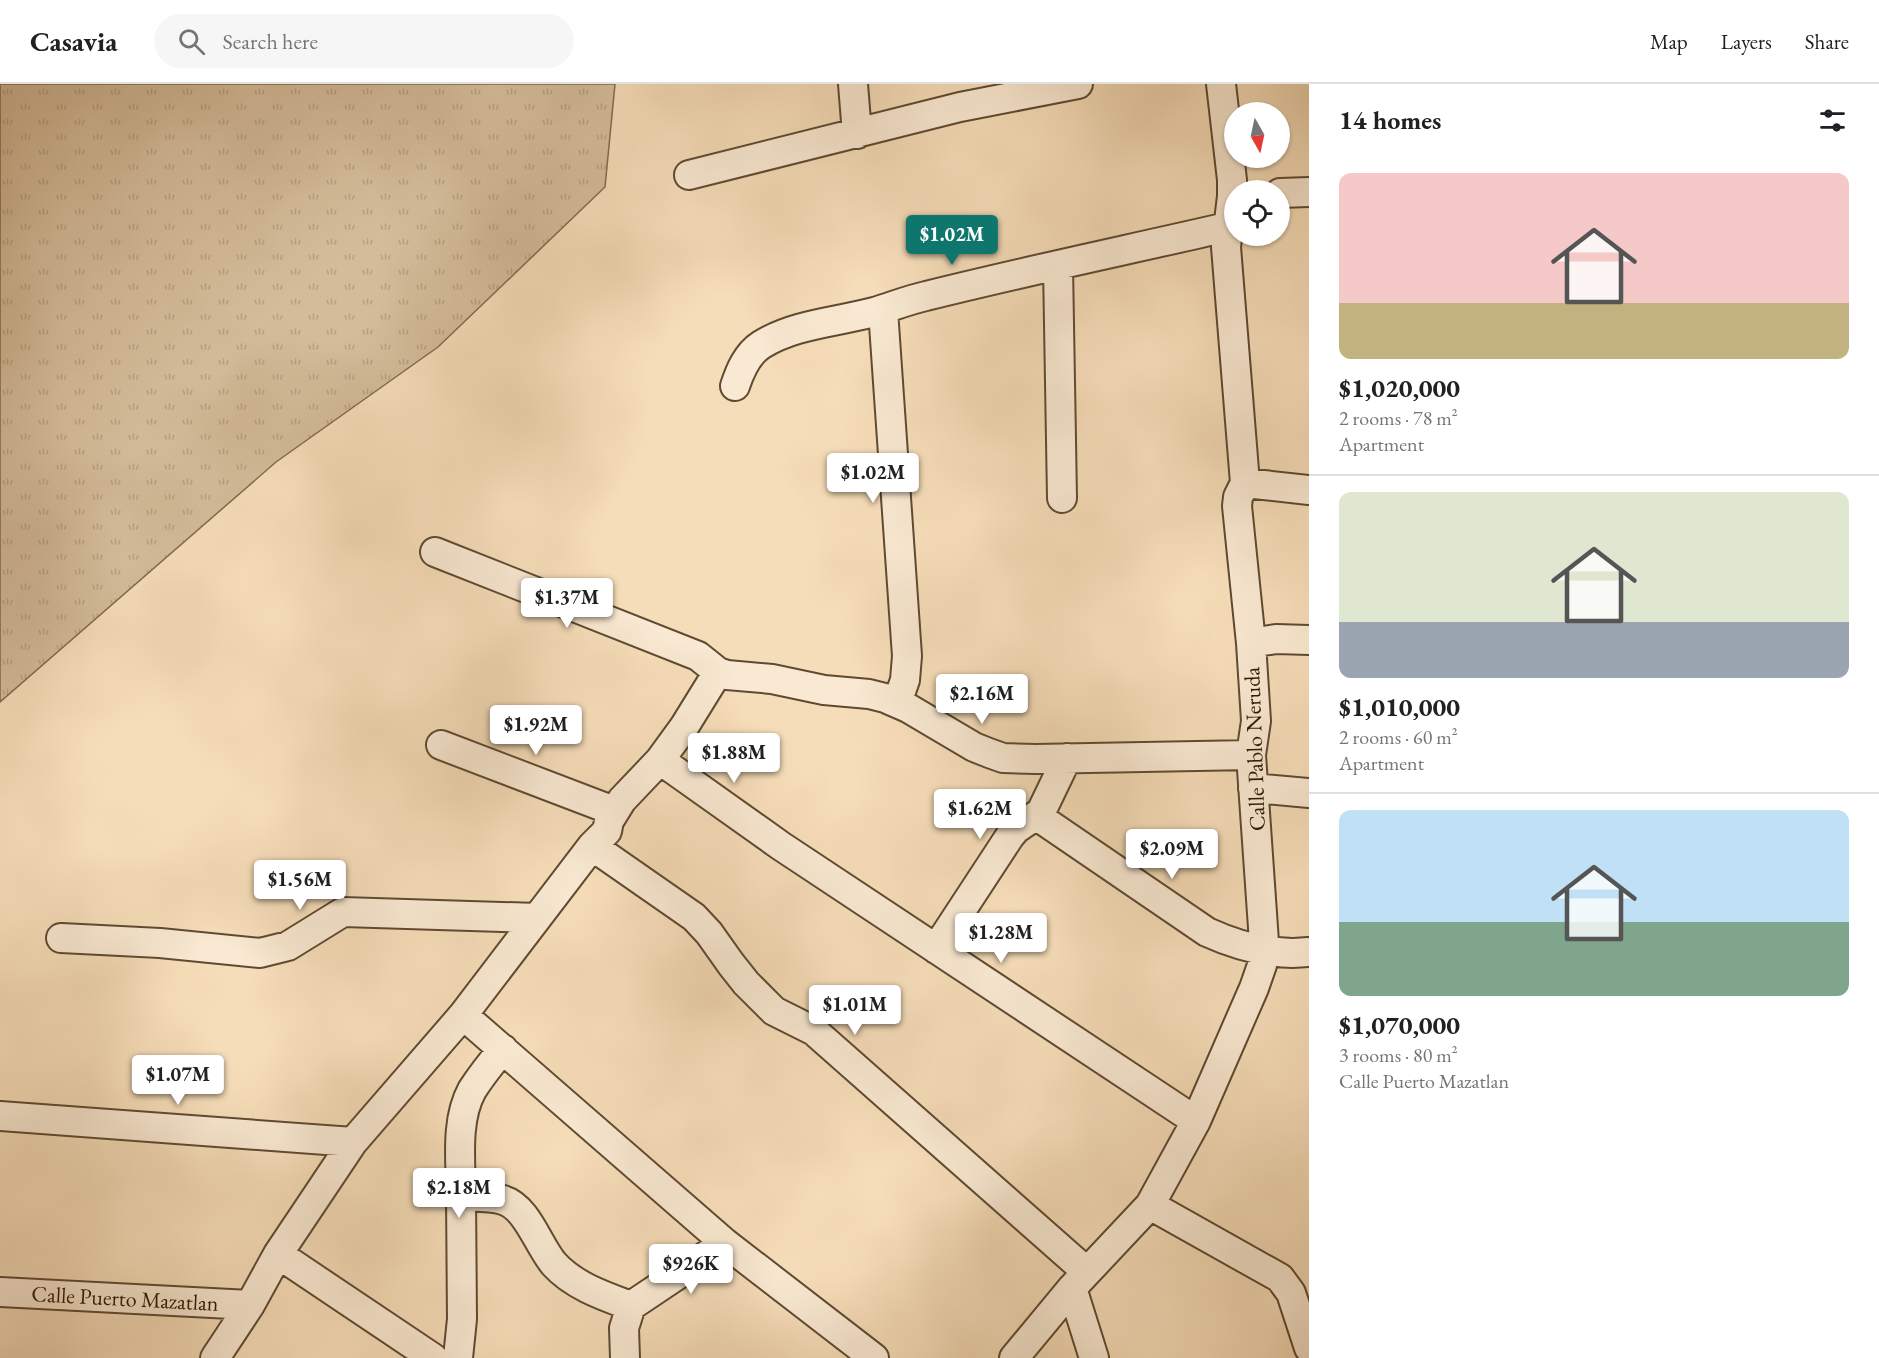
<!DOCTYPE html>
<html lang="en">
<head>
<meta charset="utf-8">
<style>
	:root { --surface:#fff; --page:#f6f6f6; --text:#202124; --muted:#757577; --line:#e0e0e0; --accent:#0f766e }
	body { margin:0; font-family:"EB Garamond",serif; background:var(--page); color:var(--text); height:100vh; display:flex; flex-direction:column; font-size:22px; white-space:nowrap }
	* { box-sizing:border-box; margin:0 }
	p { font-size:20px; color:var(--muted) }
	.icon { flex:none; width:33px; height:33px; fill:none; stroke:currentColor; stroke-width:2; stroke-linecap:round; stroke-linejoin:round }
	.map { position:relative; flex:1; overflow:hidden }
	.details { display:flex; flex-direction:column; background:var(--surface); width:570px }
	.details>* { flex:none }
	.needle { width:39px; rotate:171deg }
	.fabs { position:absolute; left:1224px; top:18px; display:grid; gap:12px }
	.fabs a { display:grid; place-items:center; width:66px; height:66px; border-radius:50%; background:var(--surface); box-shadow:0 2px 4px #0004; font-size:30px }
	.price { position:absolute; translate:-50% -51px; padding:0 14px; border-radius:6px; background:#fff; color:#222; font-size:20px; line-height:39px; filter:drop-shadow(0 2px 3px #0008) }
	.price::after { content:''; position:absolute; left:50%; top:36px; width:18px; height:14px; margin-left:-9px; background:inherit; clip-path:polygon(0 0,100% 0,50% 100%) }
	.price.selected { background:var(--accent); color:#fff }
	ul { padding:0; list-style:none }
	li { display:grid; align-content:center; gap:12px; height:318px; padding:0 30px }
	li+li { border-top:2px solid var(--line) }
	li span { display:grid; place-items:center; height:186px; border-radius:12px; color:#555 }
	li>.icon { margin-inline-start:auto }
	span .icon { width:108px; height:108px; fill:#fffc; stroke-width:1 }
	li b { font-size:26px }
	h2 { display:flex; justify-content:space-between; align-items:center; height:72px; padding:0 30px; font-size:26px }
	header { display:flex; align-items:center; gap:36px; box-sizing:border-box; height:84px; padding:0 30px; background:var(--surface); border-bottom:2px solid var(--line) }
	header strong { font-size:28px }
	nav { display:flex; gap:33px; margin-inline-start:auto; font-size:21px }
	.search { width:420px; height:54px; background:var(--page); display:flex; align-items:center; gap:15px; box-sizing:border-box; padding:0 21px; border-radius:33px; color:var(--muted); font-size:22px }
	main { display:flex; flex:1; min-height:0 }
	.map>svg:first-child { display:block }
	.park { fill:url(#park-tufts); stroke:#806a4f; stroke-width:1.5 }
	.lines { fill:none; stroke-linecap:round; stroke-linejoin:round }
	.street-casing { stroke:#5f4a31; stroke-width:32 }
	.street { stroke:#f9e9d2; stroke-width:28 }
	.labels { text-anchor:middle; stroke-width:5; stroke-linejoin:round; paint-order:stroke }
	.street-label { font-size:22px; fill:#2d1904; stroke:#f9e9d2 }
</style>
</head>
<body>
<header>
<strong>Casavia</strong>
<div class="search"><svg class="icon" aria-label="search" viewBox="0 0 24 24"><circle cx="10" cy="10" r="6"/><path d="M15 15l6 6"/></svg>Search here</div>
<nav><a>Map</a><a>Layers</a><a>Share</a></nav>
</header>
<main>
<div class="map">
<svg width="1309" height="1274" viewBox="0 0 1309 1274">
	<defs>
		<pattern id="park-tufts" width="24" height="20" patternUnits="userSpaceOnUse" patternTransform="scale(1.5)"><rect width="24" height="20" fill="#d4bc9a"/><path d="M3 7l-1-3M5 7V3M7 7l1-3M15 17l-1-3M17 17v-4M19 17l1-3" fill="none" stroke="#b6a183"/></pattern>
	</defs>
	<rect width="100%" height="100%" fill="#f6ddb9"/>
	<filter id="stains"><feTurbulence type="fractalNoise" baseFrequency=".00333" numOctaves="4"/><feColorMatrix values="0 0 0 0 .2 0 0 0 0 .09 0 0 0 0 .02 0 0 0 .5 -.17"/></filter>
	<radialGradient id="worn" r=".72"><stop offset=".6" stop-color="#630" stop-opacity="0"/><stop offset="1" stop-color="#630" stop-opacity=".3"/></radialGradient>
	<path class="park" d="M0 0H615L605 103 438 263 276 378 0 618Z"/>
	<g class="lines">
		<defs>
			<path id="street" d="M853 0 857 50
				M689 91 960 23 1078 0
				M1280 109 1309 108
				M1058 182 1062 414
				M883 226 907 572 905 596 897 619
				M735 302C740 287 747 270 761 261 794 240 837 238 874 228 891 223 908 216 926 212 1026 187 1127 166 1227 143
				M1245 399 1309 406
				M435 468 698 572 718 588 727 591 772 595 824 606 869 610 885 614 908 624 974 663 989 669 1003 674 1036 675 1251 671
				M1251 559 1276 555 1309 556
				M441 661 614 727
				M660 676 781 762 1196 1037
				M1253 704 1309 709
				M1037 732 1207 848C1240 863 1273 872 1309 868
				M592 762 694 833 709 849 731 880 746 899 774 927 814 947 1087 1188
				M61 854 160 859 260 869 288 862 343 828 537 834
				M936 865 1010 752 1016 745 1041 728 1067 674
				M463 931 725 1159 874 1274
				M503 965C492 978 481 992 472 1006 455 1037 461 1079 461 1112 474 1113 490 1112 503 1116 527 1123 538 1161 554 1180 574 1202 604 1212 631 1222
				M0 1032 353 1058
				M1150 1121 1280 1194 1291 1209 1309 1264
				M278 1170 433 1274
				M1072 1204 1094 1274
				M0 1208 250 1221
				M215 1274 250 1221 278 1170 353 1058 463 931 592 762 607 747 609 737 622 716 660 676 684 643 718 588
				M458 1274 462 1235 461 1112
				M625 1274 624 1244 631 1222 725 1159
				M1014 1274 1072 1204 1150 1121 1196 1037 1254 904 1262 881 1264 858 1251 671 1256 637 1251 559 1237 422 1238 413 1245 399 1226 163 1232 112V96L1221 0"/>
		</defs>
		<use href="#street" class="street-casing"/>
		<use href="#street" class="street"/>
	</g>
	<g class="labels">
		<g class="street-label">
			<text transform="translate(1254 665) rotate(-92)" y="8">Calle Pablo Neruda</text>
			<text transform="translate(125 1214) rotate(3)" y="8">Calle Puerto Mazatlan</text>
		</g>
	</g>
	<rect width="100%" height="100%" filter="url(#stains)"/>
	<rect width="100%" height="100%" fill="url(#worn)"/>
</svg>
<div class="fabs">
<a><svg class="needle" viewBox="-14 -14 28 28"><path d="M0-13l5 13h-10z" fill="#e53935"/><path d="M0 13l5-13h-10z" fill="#757577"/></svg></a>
<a><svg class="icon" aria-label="locate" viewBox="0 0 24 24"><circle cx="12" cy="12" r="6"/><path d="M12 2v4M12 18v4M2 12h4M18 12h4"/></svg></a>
</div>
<b class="price selected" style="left:952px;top:182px">$1.02M</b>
<b class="price" style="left:873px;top:420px">$1.02M</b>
<b class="price" style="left:567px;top:545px">$1.37M</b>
<b class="price" style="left:982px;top:641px">$2.16M</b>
<b class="price" style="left:536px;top:672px">$1.92M</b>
<b class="price" style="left:734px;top:700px">$1.88M</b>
<b class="price" style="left:980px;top:756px">$1.62M</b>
<b class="price" style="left:1172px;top:796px">$2.09M</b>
<b class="price" style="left:300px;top:827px">$1.56M</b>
<b class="price" style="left:1001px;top:880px">$1.28M</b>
<b class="price" style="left:855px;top:952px">$1.01M</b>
<b class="price" style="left:178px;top:1022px">$1.07M</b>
<b class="price" style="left:459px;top:1135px">$2.18M</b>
<b class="price" style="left:691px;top:1211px">$926K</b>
</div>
<section class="details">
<h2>14 homes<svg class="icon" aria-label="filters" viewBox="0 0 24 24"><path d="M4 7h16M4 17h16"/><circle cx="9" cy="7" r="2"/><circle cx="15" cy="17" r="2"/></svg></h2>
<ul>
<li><span style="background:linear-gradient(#f6c9c9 70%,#c2b280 0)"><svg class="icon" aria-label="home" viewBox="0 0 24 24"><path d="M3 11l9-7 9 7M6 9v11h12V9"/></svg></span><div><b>$1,020,000</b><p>2 rooms · 78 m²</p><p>Apartment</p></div></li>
<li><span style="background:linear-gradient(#dfe7d0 70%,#9aa5b1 0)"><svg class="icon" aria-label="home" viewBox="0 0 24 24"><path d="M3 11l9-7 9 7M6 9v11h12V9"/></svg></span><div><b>$1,010,000</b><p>2 rooms · 60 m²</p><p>Apartment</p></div></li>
<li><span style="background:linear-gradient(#bfe0f5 60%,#7fa58c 0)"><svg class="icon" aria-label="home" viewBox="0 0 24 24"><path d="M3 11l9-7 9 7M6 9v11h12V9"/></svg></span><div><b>$1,070,000</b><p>3 rooms · 80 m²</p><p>Calle Puerto Mazatlan</p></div></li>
</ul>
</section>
</main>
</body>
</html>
